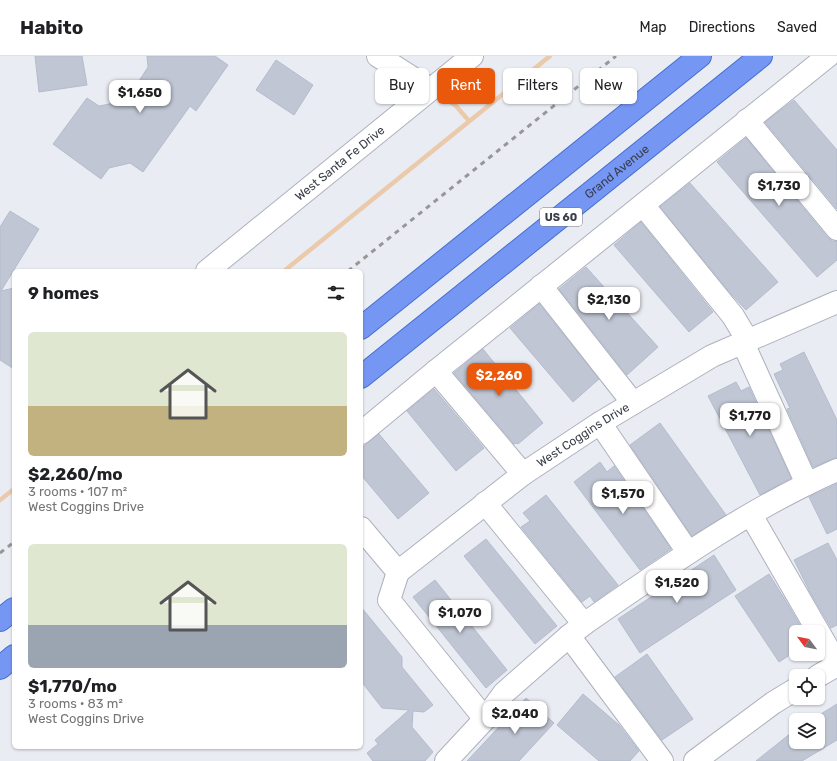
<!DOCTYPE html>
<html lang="en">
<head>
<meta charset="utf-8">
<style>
	:root { --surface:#fff; --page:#f2f2f2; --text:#202124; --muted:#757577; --line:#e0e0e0; --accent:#ea580c }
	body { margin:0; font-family:Rubik,sans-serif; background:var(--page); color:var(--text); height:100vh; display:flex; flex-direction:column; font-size:15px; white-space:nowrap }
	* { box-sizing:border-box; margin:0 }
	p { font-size:13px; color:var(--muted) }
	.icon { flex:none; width:22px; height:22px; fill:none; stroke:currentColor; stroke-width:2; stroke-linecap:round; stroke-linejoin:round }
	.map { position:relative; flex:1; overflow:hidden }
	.panel { position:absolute; left:12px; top:213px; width:351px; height:480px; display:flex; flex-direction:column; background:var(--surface); border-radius:6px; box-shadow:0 1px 3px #0004 }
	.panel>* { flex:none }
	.top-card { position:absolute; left:375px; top:12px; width:380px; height:36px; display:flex; gap:8px }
	.needle { width:26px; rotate:302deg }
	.tools { position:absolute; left:789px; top:569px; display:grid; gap:8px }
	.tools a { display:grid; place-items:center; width:36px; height:36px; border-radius:6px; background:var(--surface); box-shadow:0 1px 3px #0004; font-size:20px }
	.price { position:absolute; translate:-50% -34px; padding:0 9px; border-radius:8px; background:#fff; color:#222; font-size:13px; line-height:26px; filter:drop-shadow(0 1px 2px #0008) }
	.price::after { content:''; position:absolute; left:50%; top:24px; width:12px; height:9px; margin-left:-6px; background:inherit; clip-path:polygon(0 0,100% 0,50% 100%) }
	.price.active { background:var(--accent); color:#fff }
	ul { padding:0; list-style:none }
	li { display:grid; align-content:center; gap:8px; height:212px; padding:0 16px }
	li span { display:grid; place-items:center; height:124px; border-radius:6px; color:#555 }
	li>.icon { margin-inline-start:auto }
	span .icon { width:72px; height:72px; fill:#fffc; stroke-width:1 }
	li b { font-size:17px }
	h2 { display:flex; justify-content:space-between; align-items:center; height:48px; padding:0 16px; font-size:17px }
	.chip { padding:0 14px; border-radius:6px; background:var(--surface); box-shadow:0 1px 3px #0004; font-size:14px; line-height:36px }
	.chip.active { background:var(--accent); color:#fff }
	header { display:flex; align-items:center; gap:24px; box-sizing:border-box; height:56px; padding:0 20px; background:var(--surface); border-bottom:1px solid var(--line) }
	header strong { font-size:19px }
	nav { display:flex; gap:22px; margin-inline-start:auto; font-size:14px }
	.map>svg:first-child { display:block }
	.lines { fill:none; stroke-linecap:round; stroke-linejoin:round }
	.stream { stroke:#ebcaab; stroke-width:4.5 }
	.building { fill:#c0c6d4; stroke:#b3bcce }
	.minor-casing { stroke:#adb1be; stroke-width:24 }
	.highway-casing { stroke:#456ed2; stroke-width:24 }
	.minor { stroke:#fff; stroke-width:22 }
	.highway { stroke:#7596f3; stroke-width:22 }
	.rail { stroke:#979797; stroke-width:3; stroke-dasharray:5 5; stroke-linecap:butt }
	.labels { text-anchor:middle; stroke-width:3; stroke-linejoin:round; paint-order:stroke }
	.shield { fill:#fff; stroke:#74777e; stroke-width:1 }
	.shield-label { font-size:11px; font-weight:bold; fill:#383d47 }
	.street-label { font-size:12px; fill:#383d47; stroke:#fff }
</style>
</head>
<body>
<header>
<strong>Habito</strong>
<nav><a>Map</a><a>Directions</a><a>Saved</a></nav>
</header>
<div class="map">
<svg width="837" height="705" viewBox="0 0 837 705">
	<rect width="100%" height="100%" fill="#eaecf3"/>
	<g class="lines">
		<path class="stream" d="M446 43 456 50 469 65
			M284 215 550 0
			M0 444 14 433"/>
	</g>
	<path class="building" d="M35 0H82L87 29 39 36Z
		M147 0H215L228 9 196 55 190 50 143 116 130 107 109 112 101 123 53 88 87 42 99 50 120 46 130 34 132 36 148 11Z
		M276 4 313 29 294 59 256 34Z
		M794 44 837 94V153L765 66Z
		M746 82 827 181 832 185H837V204L817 221 717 106Z
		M690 127 778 226 746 254 732 239 660 151Z
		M10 155 39 173 1 235 14 232V313L0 304V171Z
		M641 166 713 256 689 276 614 189Z
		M586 211 658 291 627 319 559 233Z
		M539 248 599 323 573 346 510 272Z
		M483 293 543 367 518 388 517 387 514 388 454 317Z
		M804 296 837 364V402L832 403 813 411 787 353 790 352 774 318 783 314 780 308Z
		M736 326 741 335 749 331 791 422 760 439 708 340Z
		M434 333 484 392 456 415 407 355Z
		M660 367 726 459 692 480 630 389Z
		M379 378 429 437 398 463 361 419V392Z
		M600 406 607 416 614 410 671 493 640 514 574 426Z
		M837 428V473L827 478 809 441Z
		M546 439 618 529 594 546 590 540 582 546 521 471 530 465 523 457Z
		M486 483 557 570 535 588 464 500Z
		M828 487 837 504V569L831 572 810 536 794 504Z
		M714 499 736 534 640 597 618 563Z
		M769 518 784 542 804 576H796V595L779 606 735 540Z
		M435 524 507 614 486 632 413 541Z
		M361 551 402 601V611L433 649 424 656 413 655 412 671 433 696 425 705H373L367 697 378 688 375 684 409 654 382 652 361 625Z
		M647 598 693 663 662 684 615 621Z
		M583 638 619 669 639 695 630 705H599L557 669Z
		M526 642 554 667 519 705H467Z
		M837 648V684L802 705H756L796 673V686H818V664H811Z"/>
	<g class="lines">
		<defs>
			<g id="minor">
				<path d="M378 0 430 33"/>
				<path d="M747 64 837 173"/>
				<path d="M643 149 733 260 748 285"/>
				<path id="s1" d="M207 215 472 0"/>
				<path d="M541 230 633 347"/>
				<path d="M743 287 807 428"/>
				<path d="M436 315 523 418"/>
				<path d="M600 367 688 496"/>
				<path d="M361 377 436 315 828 0"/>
				<path d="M485 447 584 568"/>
				<path d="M751 459 837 608"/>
				<path id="s2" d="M361 472 398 516 523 418 600 367 712 300 837 246"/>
				<path d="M398 516 389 544 485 663"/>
				<path d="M569 580 662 705"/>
				<path d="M818 620 837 609"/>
				<path d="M446 705 485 663 504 637 569 580 584 568C665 512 746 454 837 414"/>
				<path d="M695 705 773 647 796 633"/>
			</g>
			<g id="highway">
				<path d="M361 272 700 0"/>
				<path id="s3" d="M361 321 761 0"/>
				<path d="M0 564 14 553"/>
				<path d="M0 612 14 600"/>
			</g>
		</defs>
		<use href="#minor" class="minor-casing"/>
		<use href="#highway" class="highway-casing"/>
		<use href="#minor" class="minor"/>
		<use href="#highway" class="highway"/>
		<path class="rail" d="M348 215 616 0
			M0 497 14 486"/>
	</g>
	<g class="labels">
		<rect class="shield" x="540" y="152" width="42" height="18" rx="3"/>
		<g class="shield-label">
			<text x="561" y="165">US 60</text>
		</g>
		<g class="street-label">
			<text dy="4" stroke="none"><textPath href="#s1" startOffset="171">West Santa Fe Drive</textPath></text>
			<text dy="4" stroke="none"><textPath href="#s3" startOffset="328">Grand Avenue</textPath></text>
			<text dy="4" stroke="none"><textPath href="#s2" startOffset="288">West Coggins Drive</textPath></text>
		</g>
	</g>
</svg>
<div class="tools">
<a><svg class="needle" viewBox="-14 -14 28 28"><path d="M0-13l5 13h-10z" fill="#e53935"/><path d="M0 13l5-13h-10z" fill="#757577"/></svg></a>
<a><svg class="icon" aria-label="locate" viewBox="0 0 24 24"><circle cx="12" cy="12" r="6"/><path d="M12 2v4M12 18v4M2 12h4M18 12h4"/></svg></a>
<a><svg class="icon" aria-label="layers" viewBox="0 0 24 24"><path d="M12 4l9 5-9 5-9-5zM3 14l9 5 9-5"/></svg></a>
</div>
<b class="price" style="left:140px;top:58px">$1,650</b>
<b class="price" style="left:779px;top:151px">$1,730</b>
<b class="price" style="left:609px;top:265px">$2,130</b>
<b class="price active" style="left:499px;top:341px">$2,260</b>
<b class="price" style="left:750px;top:381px">$1,770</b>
<b class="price" style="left:623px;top:459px">$1,570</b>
<b class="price" style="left:677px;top:548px">$1,520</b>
<b class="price" style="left:460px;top:578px">$1,070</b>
<b class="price" style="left:515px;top:679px">$2,040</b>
<div class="top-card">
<a class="chip">Buy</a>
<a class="chip active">Rent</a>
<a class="chip">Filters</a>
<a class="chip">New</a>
</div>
<section class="panel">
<h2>9 homes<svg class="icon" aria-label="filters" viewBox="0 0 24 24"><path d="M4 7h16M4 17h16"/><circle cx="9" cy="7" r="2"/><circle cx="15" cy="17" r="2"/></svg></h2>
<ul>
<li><span style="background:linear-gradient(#dfe7d0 60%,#c2b280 0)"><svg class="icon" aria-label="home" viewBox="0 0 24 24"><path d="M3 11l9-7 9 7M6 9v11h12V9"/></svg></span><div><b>$2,260/mo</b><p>3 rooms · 107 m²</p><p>West Coggins Drive</p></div></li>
<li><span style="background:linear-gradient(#dfe7d0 65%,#9aa5b1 0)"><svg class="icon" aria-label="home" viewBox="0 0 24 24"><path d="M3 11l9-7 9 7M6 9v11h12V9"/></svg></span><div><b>$1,770/mo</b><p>3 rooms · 83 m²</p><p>West Coggins Drive</p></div></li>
</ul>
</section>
</div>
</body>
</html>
